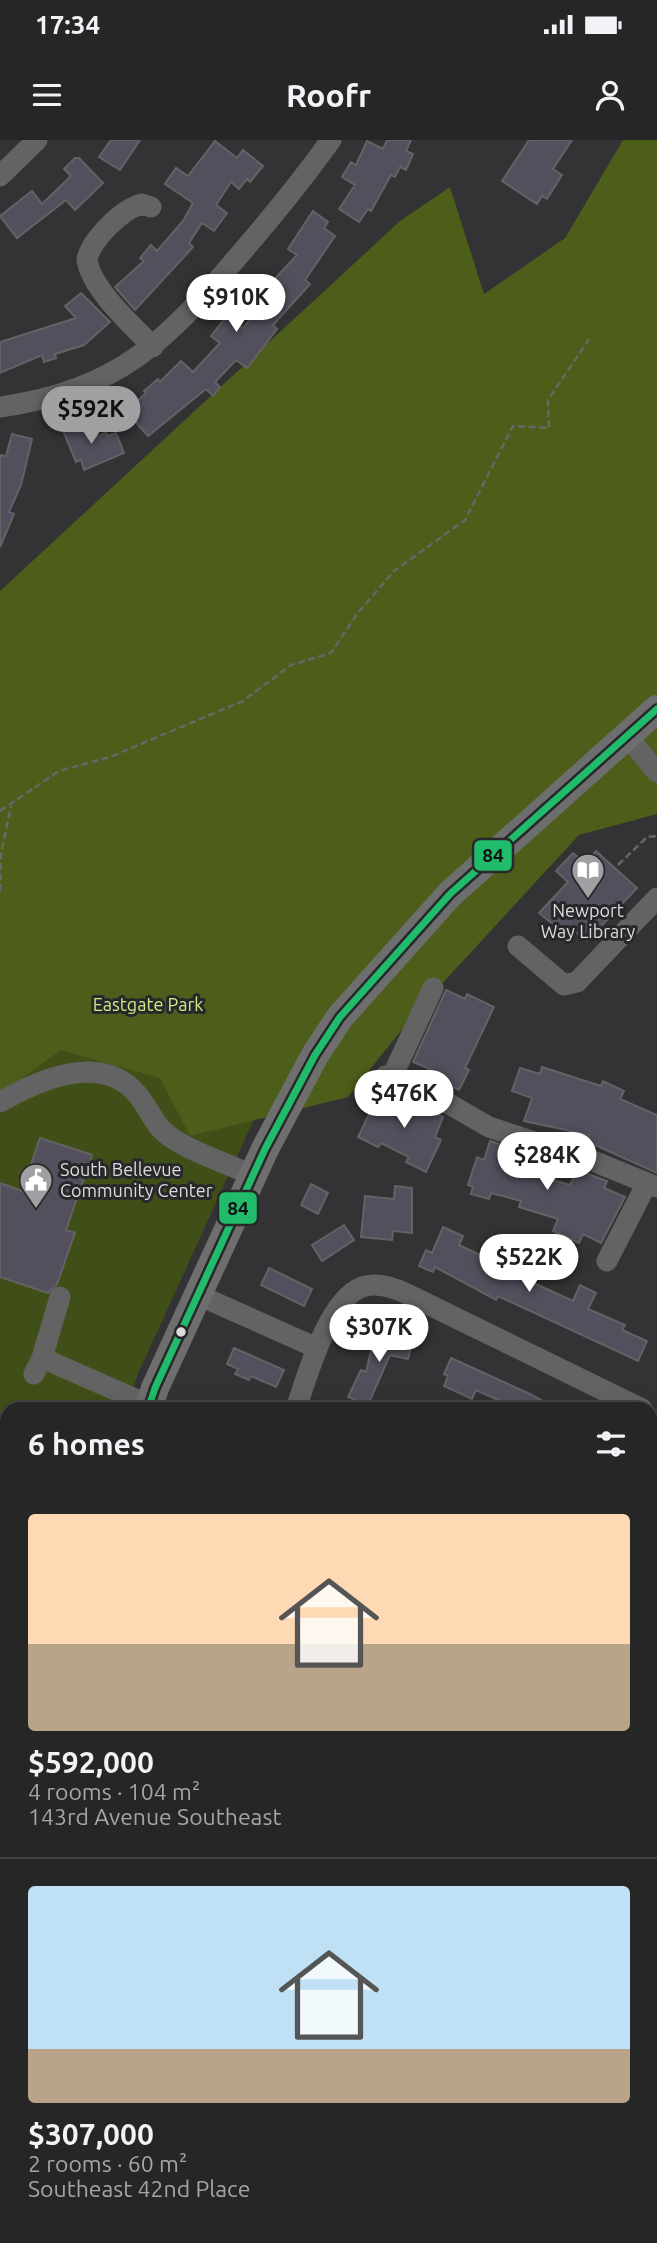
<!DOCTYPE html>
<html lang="en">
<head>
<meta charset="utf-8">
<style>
	:root { --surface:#262627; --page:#323233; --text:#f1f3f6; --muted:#a4a5a7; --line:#424344; --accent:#a0a0a2 }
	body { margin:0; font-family:Ubuntu,sans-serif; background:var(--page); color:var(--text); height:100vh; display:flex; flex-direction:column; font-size:26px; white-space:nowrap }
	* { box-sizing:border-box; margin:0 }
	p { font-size:23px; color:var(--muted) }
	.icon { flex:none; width:38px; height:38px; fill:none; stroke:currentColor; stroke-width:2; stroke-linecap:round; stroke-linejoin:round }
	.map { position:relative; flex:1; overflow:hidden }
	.drawer { position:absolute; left:0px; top:1262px; width:658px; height:842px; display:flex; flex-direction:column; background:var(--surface); border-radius:21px 21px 0 0; box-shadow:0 7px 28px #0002,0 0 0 2px var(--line) }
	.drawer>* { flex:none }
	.price { position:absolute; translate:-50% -60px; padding:0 16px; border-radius:24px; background:#fff; color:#222; font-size:23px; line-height:46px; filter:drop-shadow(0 2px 4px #0008) }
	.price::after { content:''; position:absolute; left:50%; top:42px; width:21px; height:16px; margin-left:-10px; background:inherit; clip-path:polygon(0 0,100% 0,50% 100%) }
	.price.selected { background:var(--accent); color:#111 }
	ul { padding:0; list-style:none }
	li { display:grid; align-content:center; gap:14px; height:371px; padding:0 28px }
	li+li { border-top:2px solid var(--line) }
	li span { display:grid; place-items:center; height:217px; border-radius:7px; color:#555 }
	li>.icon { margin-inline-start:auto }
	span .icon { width:126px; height:126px; fill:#fffc; stroke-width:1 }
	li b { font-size:30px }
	h2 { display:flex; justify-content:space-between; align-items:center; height:84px; padding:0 28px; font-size:30px }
	.status { display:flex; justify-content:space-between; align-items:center; height:49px; padding:0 35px; background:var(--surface); direction:ltr }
	.status svg { height:19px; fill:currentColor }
	header { display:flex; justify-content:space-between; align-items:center; height:91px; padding:0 28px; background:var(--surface); font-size:32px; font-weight:600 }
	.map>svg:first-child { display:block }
	.green { fill:#404f17 }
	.forest { fill:#4c5e19 }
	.building { fill:#534f5d; stroke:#636264; stroke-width:2 }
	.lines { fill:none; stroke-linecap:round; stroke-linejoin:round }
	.path { stroke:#676767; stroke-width:2.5; stroke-dasharray:7 3.5; stroke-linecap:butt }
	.minor { stroke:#646364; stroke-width:21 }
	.major { stroke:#6f6e6f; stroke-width:28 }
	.bus-1-casing { stroke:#28282b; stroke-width:12 }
	.bus-1 { stroke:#20bc6c; stroke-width:7 }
	.bus-dot { fill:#dbdbdd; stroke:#28282b; stroke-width:2.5 }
	.labels { text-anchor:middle; stroke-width:6; stroke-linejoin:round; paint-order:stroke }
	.poi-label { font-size:18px; fill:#dbdbdd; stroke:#28282b }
	.park-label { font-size:18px; fill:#caec83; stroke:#28282b }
	.line-badge { stroke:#28282b; stroke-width:2.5 }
	.pale-badge-label { font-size:19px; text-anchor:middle; font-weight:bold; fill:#111 }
</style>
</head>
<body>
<div class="status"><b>17:34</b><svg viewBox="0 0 49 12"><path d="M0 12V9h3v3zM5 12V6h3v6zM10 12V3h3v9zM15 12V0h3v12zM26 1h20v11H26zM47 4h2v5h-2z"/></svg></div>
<header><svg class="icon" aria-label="menu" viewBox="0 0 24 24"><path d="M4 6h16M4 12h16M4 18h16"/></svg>Roofr<svg class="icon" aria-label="person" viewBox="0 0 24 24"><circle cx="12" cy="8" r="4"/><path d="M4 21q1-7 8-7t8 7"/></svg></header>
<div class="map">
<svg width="657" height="2103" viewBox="0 0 657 2103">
	<rect width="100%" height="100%" fill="#333234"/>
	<path class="green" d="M0 633 255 977 138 1234 126 1269H7V1403L0 1405Z"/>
	<path class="forest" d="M623 0H657V674L579 695 415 873 348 957 190 996 160 938 61 910 0 954V451L400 81 450 47 484 154 565 98Z
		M7 1403V1471L0 1470V1405Z
		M533 2097H591L595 2103H536Z"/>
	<path class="building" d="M111 0H140L120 30 99 17Z
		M387 0H411L406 11 413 14 406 30 400 27 395 37 391 35 371 71 368 69 359 82 339 69 355 45 342 37 351 22 356 25 367 1 383 9Z
		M529 0H572L553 29 562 35 547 59 542 56 537 64 502 41Z
		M215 1 237 18 243 10 263 26 250 42 247 39 239 49 231 42 216 65 227 73 214 91 202 83 189 103 193 107 135 170 115 147 144 121 140 118 151 105 157 111 183 81 193 63 165 44 176 28 188 36Z
		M75 18H79L103 43 75 70 66 60 17 98 0 76 32 51 42 64 71 36 64 29Z
		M313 71 328 82 324 88 335 96 305 140 310 144 273 185 277 189 247 228 236 220 215 242 220 247 213 256 206 249 148 296 126 271 146 253 144 251 158 239 160 242 181 221 193 232 220 203 211 196 227 176 243 188 263 163 250 151 263 136 271 143 297 115 288 109Z
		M81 153 110 182 84 205 55 214 56 218 44 222 42 215 0 233V202L76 178 65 166Z
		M82 280 90 299 106 293 108 296 116 293 124 313 84 330 81 320 76 322 62 288Z
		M12 294 32 299 21 345 9 372 14 374 0 407V315L6 316Z
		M596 711 637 748 587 801 574 791 569 797 539 773 568 742 556 731 573 713 585 723Z
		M446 850 465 859 467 854 494 867 465 928 469 930 459 950 427 935 430 929 413 922Z
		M542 927 601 946 603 941 624 951 620 959 657 975V1033L586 1001 589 995 524 981 532 958 512 951 520 928 540 934Z
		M388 952 443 977 435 997 441 1000 426 1032 406 1022 409 1017 381 1003 378 1007 358 997 373 966 380 970Z
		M40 998 92 1015 66 1090 75 1093 57 1144 48 1153 0 1137V1043L22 1051Z
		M490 1001 547 1020 541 1036 570 1045 577 1030 607 1041 604 1048 625 1057 601 1103 583 1094 579 1103 553 1091 558 1079 519 1067 521 1061 491 1053 489 1059 471 1054 473 1047 468 1045 477 1017 484 1020Z
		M311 1044 328 1053 318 1074 301 1065Z
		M395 1046 412 1048V1093L393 1091 392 1100 361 1097 365 1056 394 1059Z
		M344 1085 354 1100 322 1121 312 1105Z
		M443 1087 463 1096 459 1105 482 1116 485 1111 504 1120 502 1123 511 1127 509 1132 573 1161 580 1145 596 1153 588 1169 625 1185 622 1190 647 1201 638 1221 498 1156 496 1160 435 1127 433 1132 419 1126 426 1110 432 1113Z
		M269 1128 312 1149 304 1166 261 1145Z
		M376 1190 413 1199 408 1219 390 1215 368 1265 348 1257 361 1230 366 1232Z
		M234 1208 284 1230 276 1247 251 1236 249 1240 235 1234 238 1229 227 1224Z
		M451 1218 530 1254 557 1269H518L476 1250 472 1259 444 1246 448 1236 444 1234Z"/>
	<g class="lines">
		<path class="path" d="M0 671 59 631 110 617 243 561 291 525 331 513 357 474 394 431 465 380 513 286 549 288 548 260 589 199
			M618 725 647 697 657 696
			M0 751 1 714 11 666"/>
		<path class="minor" d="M0 36 37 0
			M151 67 142 64C122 69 92 99 87 119 90 148 133 186 153 207
			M0 267C119 250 167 201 241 113 273 76 303 39 331 0
			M625 594 657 632
			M518 806 564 845 577 842 657 758
			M385 936 451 965 489 987 593 1021 657 1047
			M391 939 433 848
			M0 962C40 939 101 912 137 954 146 964 152 979 161 989 180 1009 227 1023 252 1035
			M607 1121 647 1043
			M198 1155 317 1208
			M42 1218 149 1265
			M34 1234 42 1218 60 1157
			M296 1269C307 1236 328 1160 362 1147 376 1142 392 1147 405 1153L642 1269
			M651 1387 657 1373
			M651 1481 657 1482
			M0 1570 3 1556
			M0 1913 7 1917
			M651 2043 657 2052"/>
		<path class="major" d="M148 1269 155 1248 265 1009 315 915 340 877 450 754 657 569
			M150 2096 152 2103
			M321 2096 332 2103"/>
		<defs>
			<path id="bus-1" d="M148 1269 155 1248 265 1009 315 915 340 877 450 754 657 569"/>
		</defs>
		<use href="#bus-1" class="bus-1-casing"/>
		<use href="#bus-1" class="bus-1"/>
	</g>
	<defs>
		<symbol id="library-pin" viewBox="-11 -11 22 30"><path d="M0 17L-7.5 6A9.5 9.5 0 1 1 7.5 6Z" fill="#a0a0a2" stroke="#28282b"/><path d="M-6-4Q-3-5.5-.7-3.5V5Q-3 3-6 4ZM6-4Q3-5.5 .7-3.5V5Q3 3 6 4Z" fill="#fff"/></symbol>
		<symbol id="civic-pin" viewBox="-11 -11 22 30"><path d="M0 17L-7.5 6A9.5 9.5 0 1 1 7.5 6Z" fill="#a0a0a2" stroke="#28282b"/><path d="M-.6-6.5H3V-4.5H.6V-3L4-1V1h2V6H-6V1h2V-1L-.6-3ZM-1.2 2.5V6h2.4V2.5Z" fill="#fff"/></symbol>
	</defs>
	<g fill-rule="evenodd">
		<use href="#library-pin" x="569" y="711" width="38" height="52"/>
		<use href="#civic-pin" x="17" y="1021" width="38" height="52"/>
	</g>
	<circle class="bus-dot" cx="181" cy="1192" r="6"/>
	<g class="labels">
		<g class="poi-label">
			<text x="588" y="777">Newport<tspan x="588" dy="21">Way Library</tspan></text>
			<text x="60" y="1036" text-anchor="start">South Bellevue<tspan x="60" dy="21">Community Center</tspan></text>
		</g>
		<g class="park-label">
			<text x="148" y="871">Eastgate Park</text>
		</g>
	</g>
	<g class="line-badge">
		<rect x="473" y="699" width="40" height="33" rx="7" fill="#20bc6c"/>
		<rect x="218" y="1051" width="40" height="34" rx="7" fill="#20bc6c"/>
	</g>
	<g class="pale-badge-label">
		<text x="493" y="722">84</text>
		<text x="238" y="1075">84</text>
	</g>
</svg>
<b class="price" style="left:236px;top:194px">$910K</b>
<b class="price selected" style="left:91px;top:306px">$592K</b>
<b class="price" style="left:404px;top:990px">$476K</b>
<b class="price" style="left:547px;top:1052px">$284K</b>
<b class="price" style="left:529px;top:1154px">$522K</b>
<b class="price" style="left:379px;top:1224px">$307K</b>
<section class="drawer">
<h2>6 homes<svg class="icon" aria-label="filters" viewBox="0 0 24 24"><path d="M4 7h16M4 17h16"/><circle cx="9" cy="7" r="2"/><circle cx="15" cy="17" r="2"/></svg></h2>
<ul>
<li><span style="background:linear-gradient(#ffd9b3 60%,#b9a48a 0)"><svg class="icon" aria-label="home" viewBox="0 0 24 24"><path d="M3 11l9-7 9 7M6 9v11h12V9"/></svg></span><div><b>$592,000</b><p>4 rooms · 104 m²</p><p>143rd Avenue Southeast</p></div></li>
<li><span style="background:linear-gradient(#bfe0f5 75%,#b9a48a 0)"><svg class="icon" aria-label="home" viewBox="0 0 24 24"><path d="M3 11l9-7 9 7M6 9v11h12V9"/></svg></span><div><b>$307,000</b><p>2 rooms · 60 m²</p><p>Southeast 42nd Place</p></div></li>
</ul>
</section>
</div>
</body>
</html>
